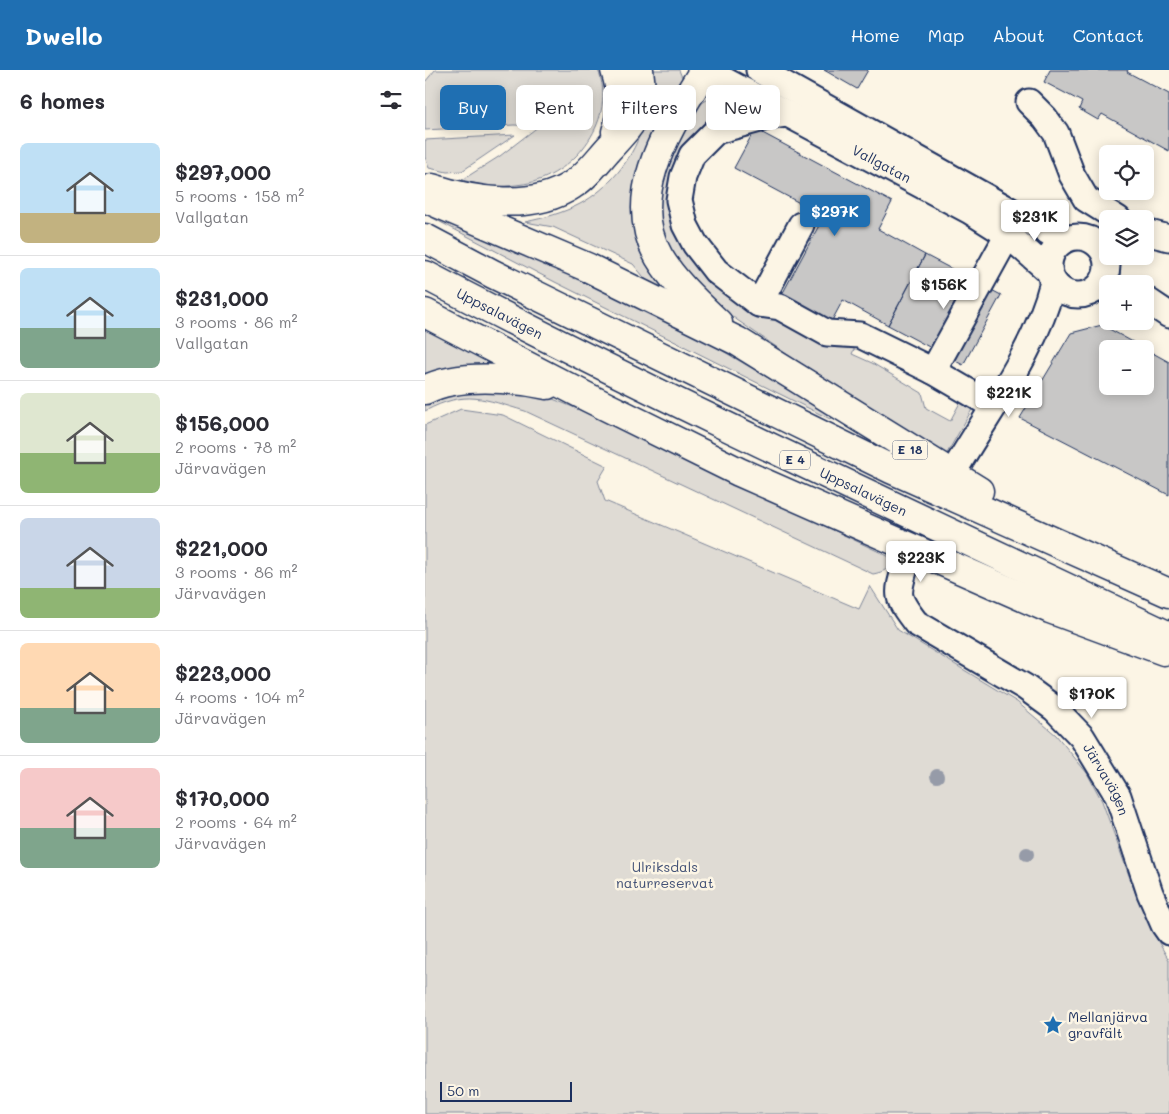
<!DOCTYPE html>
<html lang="en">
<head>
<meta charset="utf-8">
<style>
	:root { --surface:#fff; --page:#f2f2f3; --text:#2b2b33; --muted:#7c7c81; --line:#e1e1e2; --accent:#1f6fb2 }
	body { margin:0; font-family:Mali,sans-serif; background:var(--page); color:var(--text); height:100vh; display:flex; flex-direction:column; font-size:19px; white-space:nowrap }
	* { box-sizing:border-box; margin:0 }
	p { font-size:16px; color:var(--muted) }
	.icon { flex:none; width:28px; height:28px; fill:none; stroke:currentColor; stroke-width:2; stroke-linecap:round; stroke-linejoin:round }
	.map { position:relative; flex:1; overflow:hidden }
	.details { display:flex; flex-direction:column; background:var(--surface); width:425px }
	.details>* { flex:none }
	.banner { position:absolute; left:15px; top:15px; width:475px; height:45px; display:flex; gap:10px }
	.fabs { position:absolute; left:674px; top:75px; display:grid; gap:10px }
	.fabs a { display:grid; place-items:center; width:55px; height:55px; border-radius:8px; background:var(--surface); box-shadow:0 2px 12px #0003; font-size:25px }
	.scale { position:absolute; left:15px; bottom:12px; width:132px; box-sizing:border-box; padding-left:5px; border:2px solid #1b2f5e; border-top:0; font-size:14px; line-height:18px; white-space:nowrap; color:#1b2f5e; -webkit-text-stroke:4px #fcf5e5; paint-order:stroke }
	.price { position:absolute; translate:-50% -42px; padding:0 11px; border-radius:5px; background:#fff; color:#222; font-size:16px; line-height:32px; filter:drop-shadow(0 1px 2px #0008) }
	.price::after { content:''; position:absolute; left:50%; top:30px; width:15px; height:11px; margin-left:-8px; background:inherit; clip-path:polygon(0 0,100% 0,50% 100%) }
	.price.active { background:var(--accent); color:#fff }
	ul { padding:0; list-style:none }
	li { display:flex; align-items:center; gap:15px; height:125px; padding:0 20px }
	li+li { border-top:1px solid var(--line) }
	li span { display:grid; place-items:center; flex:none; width:140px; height:100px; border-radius:8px; color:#555 }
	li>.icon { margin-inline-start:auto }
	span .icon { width:60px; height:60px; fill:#fffc; stroke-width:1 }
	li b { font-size:21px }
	h2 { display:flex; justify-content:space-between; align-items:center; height:60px; padding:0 20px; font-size:21px }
	.pill { padding:0 18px; border-radius:8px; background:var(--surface); box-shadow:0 2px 12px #0003; font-size:18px; line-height:45px }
	.pill.active { background:var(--accent); color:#fff }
	header { display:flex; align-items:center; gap:30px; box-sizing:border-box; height:70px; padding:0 25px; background:var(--accent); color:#fff }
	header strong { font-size:24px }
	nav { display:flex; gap:28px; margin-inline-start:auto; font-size:18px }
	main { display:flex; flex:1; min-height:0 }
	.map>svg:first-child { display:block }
	.green { fill:#dfdbd4; stroke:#7d8599 }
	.building { fill:#c8c7c6; stroke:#1b2f5e; fill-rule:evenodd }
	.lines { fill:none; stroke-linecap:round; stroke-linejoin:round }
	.minor-tunnel { stroke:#cfcdca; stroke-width:25; stroke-dasharray:25 12; stroke-linecap:butt }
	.minor-casing { stroke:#1b2f5e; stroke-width:29 }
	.highway-casing { stroke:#1b2f5e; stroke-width:31 }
	.minor { stroke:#fcf5e5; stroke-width:25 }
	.highway { stroke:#fcf5e5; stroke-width:28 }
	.tree { fill:#969ba8 }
	.labels { text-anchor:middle; stroke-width:5; stroke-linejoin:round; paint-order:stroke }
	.shield { fill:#fcf5e5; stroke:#5e6a86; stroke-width:1 }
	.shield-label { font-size:12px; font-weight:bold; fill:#1b2f5e }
	.street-label { font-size:14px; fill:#1b2f5e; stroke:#fcf5e5 }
	.park-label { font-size:14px; fill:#425176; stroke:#fcf5e5 }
	.poi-label { font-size:14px; fill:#1b2f5e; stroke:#fcf5e5; text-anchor:start }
</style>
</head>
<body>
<header>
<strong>Dwello</strong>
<nav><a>Home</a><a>Map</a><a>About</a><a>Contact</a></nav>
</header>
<main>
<section class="details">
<h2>6 homes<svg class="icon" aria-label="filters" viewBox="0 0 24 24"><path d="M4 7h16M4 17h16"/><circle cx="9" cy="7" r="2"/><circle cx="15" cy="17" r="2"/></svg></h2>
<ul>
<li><span style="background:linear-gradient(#bfe0f5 70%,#c2b280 0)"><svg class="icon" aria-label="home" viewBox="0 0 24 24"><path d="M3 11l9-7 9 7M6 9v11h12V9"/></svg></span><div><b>$297,000</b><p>5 rooms · 158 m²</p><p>Vallgatan</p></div></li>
<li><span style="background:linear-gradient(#bfe0f5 60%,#7fa58c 0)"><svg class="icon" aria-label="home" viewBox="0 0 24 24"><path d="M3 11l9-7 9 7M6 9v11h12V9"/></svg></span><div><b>$231,000</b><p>3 rooms · 86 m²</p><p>Vallgatan</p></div></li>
<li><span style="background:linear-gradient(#dfe7d0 60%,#8fb573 0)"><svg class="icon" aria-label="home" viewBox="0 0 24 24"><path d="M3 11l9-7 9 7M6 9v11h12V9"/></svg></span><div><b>$156,000</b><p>2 rooms · 78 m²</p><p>Järvavägen</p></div></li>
<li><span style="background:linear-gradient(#c9d6e8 70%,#8fb573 0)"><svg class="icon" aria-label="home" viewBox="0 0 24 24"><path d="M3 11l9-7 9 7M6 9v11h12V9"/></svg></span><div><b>$221,000</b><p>3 rooms · 86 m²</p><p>Järvavägen</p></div></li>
<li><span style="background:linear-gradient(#ffd9b3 65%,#7fa58c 0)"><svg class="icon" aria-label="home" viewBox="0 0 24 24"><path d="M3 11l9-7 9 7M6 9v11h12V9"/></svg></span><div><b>$223,000</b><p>4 rooms · 104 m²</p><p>Järvavägen</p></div></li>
<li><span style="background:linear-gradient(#f6c9c9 60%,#7fa58c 0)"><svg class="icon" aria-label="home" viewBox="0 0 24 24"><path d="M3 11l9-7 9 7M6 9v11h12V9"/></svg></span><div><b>$170,000</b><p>2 rooms · 64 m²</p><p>Järvavägen</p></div></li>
</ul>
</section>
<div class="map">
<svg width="744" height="1044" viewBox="0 0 744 1044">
	<rect width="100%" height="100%" fill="#fcf5e5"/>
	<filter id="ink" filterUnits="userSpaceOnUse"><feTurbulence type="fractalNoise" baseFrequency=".02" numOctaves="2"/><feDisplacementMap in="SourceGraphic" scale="10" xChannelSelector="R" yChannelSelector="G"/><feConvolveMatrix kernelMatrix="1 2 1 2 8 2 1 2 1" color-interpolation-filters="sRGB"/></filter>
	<g filter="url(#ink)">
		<path class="green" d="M10 0H173C192 48 152 102 104 113 93 115 78 117 66 116 57 116 46 112 37 110L75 86 114 56 89 55 0 60V12Z
			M219 0H254L258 10 220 88 209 118 210 153 247 224 228 218 208 194 128 157 100 152C119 148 138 143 155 134 183 119 207 90 216 61 218 54 222 46 223 39 224 27 220 12 219 0Z
			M285 28 302 29 325 43 281 57 252 159 353 244 394 271 395 275 401 269 431 275 427 284 447 293 497 323 501 338 525 351 537 329 549 336 521 385 363 285 312 250 283 227 257 201 236 166 231 131 235 108 260 52 277 33Z
			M90 65 37 101 22 102 4 98 0 87V70Z
			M0 138 156 207 293 278 407 346 405 349 130 212 0 144Z
			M0 248 86 292 0 307Z
			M37 319 123 327 170 346 469 489C464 499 459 502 448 504L100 341C58 329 42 319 0 341V335Z
			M36 339 78 345 182 396 173 411 180 431 434 539 445 516 473 560 592 632 631 665 662 703 677 731 710 822 727 861 744 890V1044H0V355Z"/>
		<path class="building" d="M399 0H443L432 19Z
			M625 0H703L702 2 744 24V81L677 44 673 50 654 39 657 32 619 12Z
			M330 59 467 132 453 159 500 185 463 255 418 230 403 258 353 232 399 146 309 98Z
			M500 185 576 225 538 295 463 255Z
			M677 255 744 292V425L595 348 646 263ZM682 279H720V316H682Z"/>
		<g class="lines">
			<path class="minor-tunnel" d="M481 494 527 406"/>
			<defs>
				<g id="minor">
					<path id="s1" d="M280 0 545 141 583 165 624 201"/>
					<path d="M334 0 629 165 642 169"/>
					<path d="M604 32 620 48 631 63 647 105 661 129 693 149"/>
					<path d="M362 44 342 47 291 61 267 85 258 107 254 130 260 155 270 174 291 201 334 234 355 237 402 263 435 265 508 301 568 336"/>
					<path d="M720 162 744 168"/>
					<circle cx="653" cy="196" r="29"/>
					<path d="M720 229 744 245"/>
					<path d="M334 234 376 155"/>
					<path d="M508 301 590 152"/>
					<path d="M535 391C569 334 612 277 628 212"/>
					<path id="s2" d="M481 494C472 525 470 526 491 553L600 617 630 639 657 667 693 726 725 823 739 855 744 862"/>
				</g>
				<g id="highway">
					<path d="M190 0C197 21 198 41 191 62"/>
					<path d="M279 0C247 54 197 123 234 187 249 212 272 233 293 253"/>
					<path d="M7 118C50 132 108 141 147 115 162 106 173 90 185 77 210 50 220 40 214 0"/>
					<path d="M0 128 164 198 312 271 554 421"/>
					<path d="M0 168 68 204 466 399 744 523"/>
					<path id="s3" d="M0 205C244 333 495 448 744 566"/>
					<path d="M0 243 164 328 314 402 625 539 739 581"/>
					<path d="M0 320C32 303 88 308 122 315"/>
				</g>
			</defs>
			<use href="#minor" class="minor-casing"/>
			<use href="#highway" class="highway-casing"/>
			<use href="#minor" class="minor"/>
			<use href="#highway" class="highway"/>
		</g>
		<g class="tree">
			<circle cx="512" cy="706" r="7"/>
			<circle cx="602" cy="784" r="7"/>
		</g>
	</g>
	<defs>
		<symbol id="sight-bare" viewBox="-9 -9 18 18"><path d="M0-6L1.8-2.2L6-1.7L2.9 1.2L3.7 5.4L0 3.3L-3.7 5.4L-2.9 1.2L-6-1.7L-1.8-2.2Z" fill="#1f6fb2" stroke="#fcf5e5" stroke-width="2.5" paint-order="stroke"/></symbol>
	</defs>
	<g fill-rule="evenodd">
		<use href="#sight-bare" x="614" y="941" width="28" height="28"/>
	</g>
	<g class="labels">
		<g class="shield">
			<rect x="467.5" y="370.5" width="35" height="19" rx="4"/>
			<rect x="355" y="380.5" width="30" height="19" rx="4"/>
		</g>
		<g class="shield-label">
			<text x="485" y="384">E 18</text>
			<text x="370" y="394">E 4</text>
		</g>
		<g class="street-label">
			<text dy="5" stroke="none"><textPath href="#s1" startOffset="200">Vallgatan</textPath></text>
			<text dy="5" stroke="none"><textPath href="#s3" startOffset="84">Uppsalavägen</textPath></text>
			<text dy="5" stroke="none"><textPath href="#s3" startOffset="489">Uppsalavägen</textPath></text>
			<text dy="5" stroke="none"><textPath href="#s2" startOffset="316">Järvavägen</textPath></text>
		</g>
		<g class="park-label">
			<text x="240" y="802">Ulriksdals<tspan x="240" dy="16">naturreservat</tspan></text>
		</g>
		<g class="poi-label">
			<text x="643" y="952">Mellanjärva<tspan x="643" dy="16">gravfält</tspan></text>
		</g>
	</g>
</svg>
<div class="fabs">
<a><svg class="icon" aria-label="locate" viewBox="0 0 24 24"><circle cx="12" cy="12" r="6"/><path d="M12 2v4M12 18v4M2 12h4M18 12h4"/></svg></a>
<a><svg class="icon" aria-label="layers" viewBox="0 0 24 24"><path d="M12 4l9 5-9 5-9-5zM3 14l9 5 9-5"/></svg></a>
<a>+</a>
<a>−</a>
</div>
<div class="scale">50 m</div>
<b class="price active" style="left:410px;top:167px">$297K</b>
<b class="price" style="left:610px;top:172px">$231K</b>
<b class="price" style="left:519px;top:240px">$156K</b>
<b class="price" style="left:584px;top:348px">$221K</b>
<b class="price" style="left:496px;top:513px">$223K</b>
<b class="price" style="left:667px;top:649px">$170K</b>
<div class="banner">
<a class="pill active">Buy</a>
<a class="pill">Rent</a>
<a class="pill">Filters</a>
<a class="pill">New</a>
</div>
</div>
</main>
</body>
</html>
